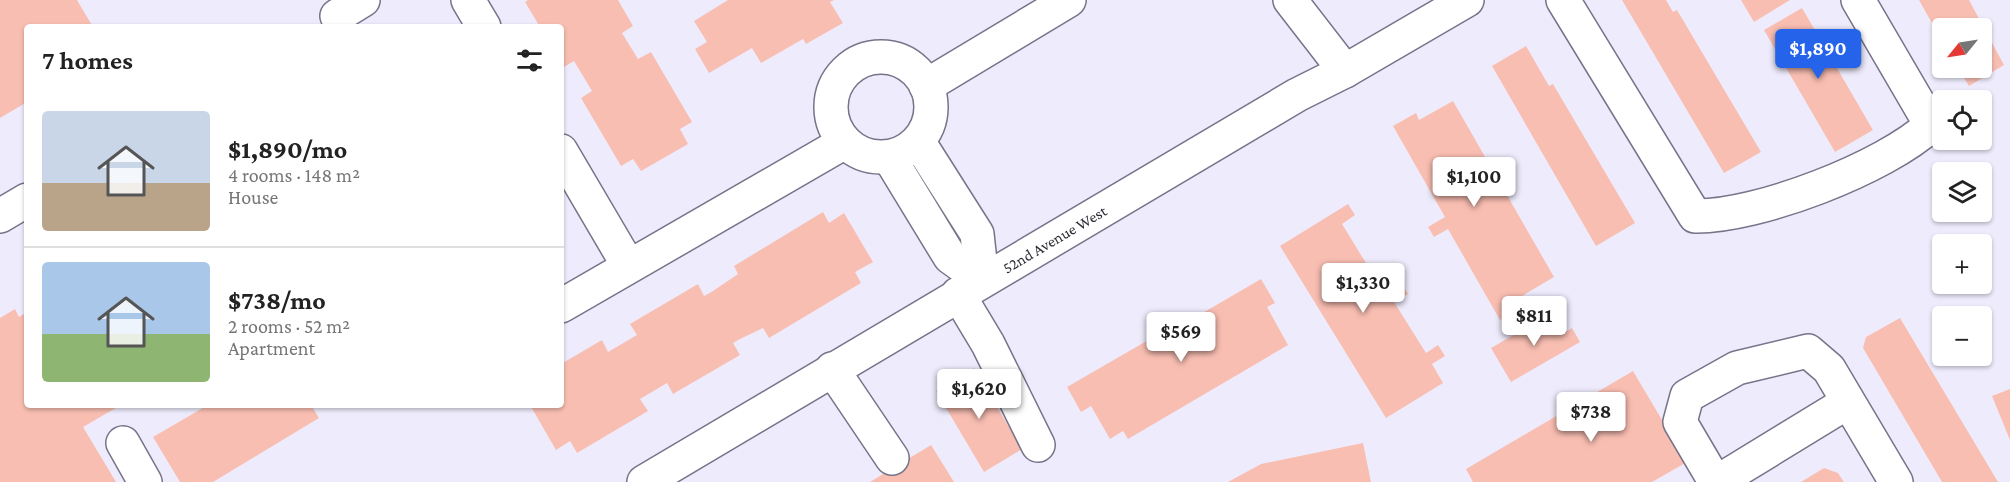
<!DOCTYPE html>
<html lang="en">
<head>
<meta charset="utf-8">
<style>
	:root { --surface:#fff; --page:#f6f6f6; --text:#222; --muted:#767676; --line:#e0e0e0; --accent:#2563eb }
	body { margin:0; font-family:"Crimson Pro",serif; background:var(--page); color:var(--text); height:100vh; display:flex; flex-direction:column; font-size:22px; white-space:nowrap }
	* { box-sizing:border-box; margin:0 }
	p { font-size:20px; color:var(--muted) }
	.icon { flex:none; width:33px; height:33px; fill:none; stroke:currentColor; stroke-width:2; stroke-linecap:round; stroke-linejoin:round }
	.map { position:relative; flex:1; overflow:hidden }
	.drawer { position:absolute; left:24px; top:24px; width:540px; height:384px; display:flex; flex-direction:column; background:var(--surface); border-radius:6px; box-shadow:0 2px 4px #0004 }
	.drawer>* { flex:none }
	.needle { width:39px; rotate:240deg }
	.tools { position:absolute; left:1932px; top:18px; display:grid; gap:12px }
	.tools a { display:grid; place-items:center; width:60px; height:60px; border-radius:6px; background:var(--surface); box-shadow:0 2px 4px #0004; font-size:30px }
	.price { position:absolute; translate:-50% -51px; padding:0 14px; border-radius:6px; background:#fff; color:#222; font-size:20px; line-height:39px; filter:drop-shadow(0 2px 3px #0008) }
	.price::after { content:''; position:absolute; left:50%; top:36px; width:18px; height:14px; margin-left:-9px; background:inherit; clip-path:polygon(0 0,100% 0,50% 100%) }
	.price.active { background:var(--accent); color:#fff }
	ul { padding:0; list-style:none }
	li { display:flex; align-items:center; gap:18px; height:150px; padding:0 18px }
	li+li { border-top:2px solid var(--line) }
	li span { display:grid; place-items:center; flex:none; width:168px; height:120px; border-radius:6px; color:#555 }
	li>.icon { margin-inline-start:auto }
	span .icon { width:72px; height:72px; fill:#fffc; stroke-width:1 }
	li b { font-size:26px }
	h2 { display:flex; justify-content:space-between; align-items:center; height:72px; padding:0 18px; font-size:26px }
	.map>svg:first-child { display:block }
	.building { fill:#f9beb2 }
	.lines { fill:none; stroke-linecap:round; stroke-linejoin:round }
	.minor-casing { stroke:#77738a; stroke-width:36 }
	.minor { stroke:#fff; stroke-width:33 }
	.labels { text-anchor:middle; stroke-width:5; stroke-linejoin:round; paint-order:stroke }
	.street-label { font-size:16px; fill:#2e2c36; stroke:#eeecfc }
</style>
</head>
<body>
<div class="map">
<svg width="2010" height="482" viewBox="0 0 2010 482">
	<rect width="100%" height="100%" fill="#eeecfc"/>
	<path class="building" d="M0 0H77L93 27H27V102L0 118Z
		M528 0H618L633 26 622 33 638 59 651 52 692 122 680 129 688 144 641 171 633 159 621 166 581 98 592 91 574 61 564 67 561 63V27H540L525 2Z
		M728 0H834L830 2 843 23 806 44 803 39 761 63 752 48 709 73 695 49 707 42 694 21Z
		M1622 0H1666L1673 12 1677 10 1761 152 1724 173Z
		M1741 0H1790L1754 22Z
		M1919 0H1969L2004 65 1969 86 1958 68H1982V28H1942V41Z
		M1802 8 1873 130 1835 152 1764 30Z
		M1526 46 1549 86 1553 84 1635 223 1596 246 1492 66Z
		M1453 101 1554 277 1517 299 1522 308 1500 320 1448 229 1434 237 1428 227 1445 217 1393 126 1416 113 1419 120Z
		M1348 204 1355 215 1342 224 1385 294 1401 283 1408 294 1394 302 1426 353 1438 345 1445 356 1432 364 1443 383 1386 418 1280 246Z
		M823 212 829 223 844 213 873 262 855 272 861 283 769 338 763 328 740 339 733 343 740 355 673 394 667 383 640 399 648 411 577 453 570 441 556 450 530 405H561V364L602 340 608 352 637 335 630 324 698 284 704 296 713 291 738 274 734 266Z
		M1261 279 1275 303 1267 307 1288 345 1128 439 1123 431 1110 439 1091 406 1081 412 1067 387 1157 335 1149 321 1160 315 1170 332Z
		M15 309 19 317 27 312V405H121L83 427 116 482H0V318Z
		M1552 313 1564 333 1572 328 1580 342 1511 382 1491 348Z
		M1900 318 1998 482H1942L1863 348 1866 337Z
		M974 368 1022 449 984 472 936 391Z
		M1633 371 1687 462 1652 482H1473L1466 469Z
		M2010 389V440L1992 396Z
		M208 405H311L319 418 213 482H180L153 437Z
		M1363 443 1371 482H1228L1261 464Z
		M931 445 954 482H870Z
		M1824 468 1838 473 1844 482H1801Z"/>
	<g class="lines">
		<defs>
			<g id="minor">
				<path d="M468 0 484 27"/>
				<path d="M1290 0 1345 71"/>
				<path d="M1563 0 1695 216C1757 217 1885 168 1931 125L1858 0"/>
				<path d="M337 16 363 0"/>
				<circle cx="881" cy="107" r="50"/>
				<path d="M926 86 1069 0"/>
				<path d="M918 141 977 234 982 280"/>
				<path d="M561 151 628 265"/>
				<path d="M889 157 950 257 982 280"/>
				<path d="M0 216 27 200"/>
				<path d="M958 294 988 344 1038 445"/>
				<path d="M561 306 845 142"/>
				<path d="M832 369 892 458"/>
				<path d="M1848 402 1722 479 1710 473 1680 422 1687 396 1737 368 1808 351 1829 369 1896 482"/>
				<path d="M123 443 145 482"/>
				<path id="s1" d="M644 482 1297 95 1345 71 1467 0"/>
			</g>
		</defs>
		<use href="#minor" class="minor-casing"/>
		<use href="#minor" class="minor"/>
	</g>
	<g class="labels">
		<g class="street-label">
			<text dy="6" stroke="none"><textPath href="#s1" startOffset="477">52nd Avenue West</textPath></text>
		</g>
	</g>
</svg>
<div class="tools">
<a><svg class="needle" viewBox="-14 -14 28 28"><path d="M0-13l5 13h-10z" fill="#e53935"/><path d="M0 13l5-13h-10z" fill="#767676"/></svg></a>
<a><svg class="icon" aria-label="locate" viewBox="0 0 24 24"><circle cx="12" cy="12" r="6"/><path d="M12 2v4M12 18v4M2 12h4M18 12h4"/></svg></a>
<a><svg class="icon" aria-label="layers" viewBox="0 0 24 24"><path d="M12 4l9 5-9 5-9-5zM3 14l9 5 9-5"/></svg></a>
<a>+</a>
<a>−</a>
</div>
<b class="price active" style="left:1818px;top:80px">$1,890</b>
<b class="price" style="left:1474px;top:208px">$1,100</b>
<b class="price" style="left:1363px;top:314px">$1,330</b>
<b class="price" style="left:1534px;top:347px">$811</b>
<b class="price" style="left:1181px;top:363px">$569</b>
<b class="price" style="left:979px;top:420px">$1,620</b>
<b class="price" style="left:1591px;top:443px">$738</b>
<section class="drawer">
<h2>7 homes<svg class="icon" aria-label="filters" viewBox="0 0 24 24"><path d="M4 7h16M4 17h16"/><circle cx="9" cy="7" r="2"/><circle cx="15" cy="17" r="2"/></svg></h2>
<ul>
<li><span style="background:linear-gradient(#c9d6e8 60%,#b9a48a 0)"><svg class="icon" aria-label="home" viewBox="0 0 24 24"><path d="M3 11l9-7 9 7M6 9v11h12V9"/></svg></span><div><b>$1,890/mo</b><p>4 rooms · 148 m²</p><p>House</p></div></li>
<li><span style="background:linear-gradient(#a9c7e8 60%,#8fb573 0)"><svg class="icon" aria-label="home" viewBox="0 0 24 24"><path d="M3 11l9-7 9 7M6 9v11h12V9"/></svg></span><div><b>$738/mo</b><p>2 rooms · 52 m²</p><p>Apartment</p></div></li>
</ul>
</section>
</div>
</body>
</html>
